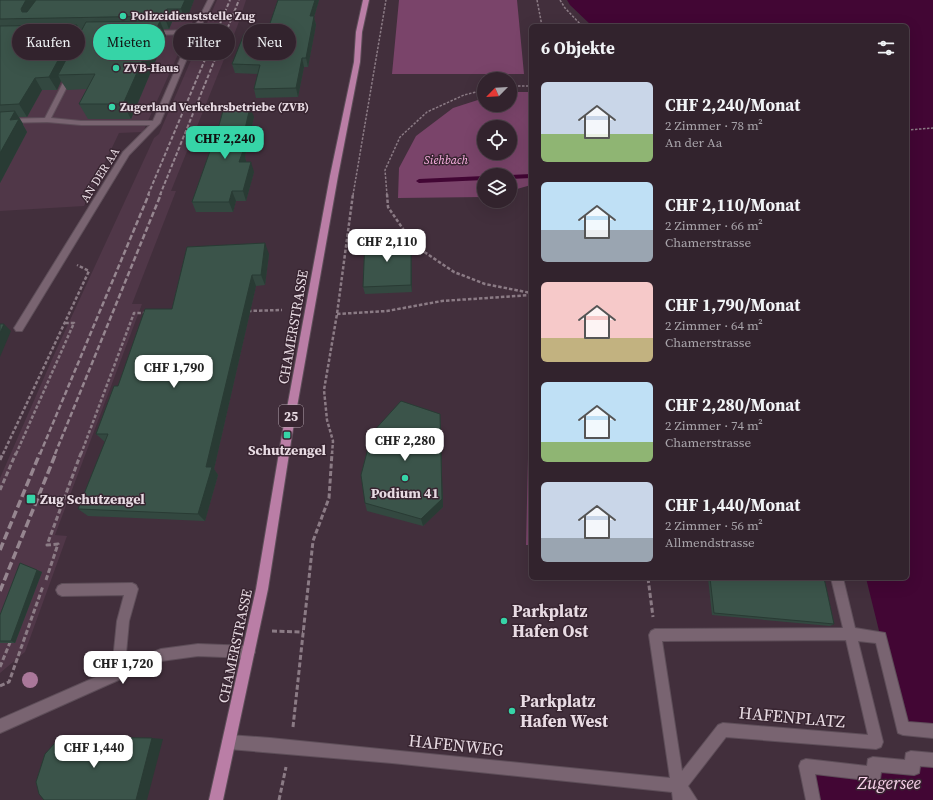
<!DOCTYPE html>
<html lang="de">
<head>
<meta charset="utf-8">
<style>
	:root { --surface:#32232d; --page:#3d2f39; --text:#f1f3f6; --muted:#a8a4aa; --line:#4d4049; --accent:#36d4a7 }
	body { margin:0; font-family:"Source Serif 4",serif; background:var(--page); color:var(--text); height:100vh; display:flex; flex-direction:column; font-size:15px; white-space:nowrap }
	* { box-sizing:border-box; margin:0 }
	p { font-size:13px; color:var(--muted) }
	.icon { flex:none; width:22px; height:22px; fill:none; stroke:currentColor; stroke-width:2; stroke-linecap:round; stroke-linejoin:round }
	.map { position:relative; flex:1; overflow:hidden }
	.details { position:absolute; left:529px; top:24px; width:380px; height:556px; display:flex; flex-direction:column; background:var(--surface); border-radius:6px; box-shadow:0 4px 16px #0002,0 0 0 1px var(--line) }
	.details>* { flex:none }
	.banner { position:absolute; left:12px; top:24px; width:380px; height:36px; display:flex; gap:8px }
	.needle { width:26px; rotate:246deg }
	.controls { position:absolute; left:477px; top:72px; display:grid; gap:8px }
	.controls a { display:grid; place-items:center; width:40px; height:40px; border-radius:50%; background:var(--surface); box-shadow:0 4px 16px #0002,0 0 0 1px var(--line); font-size:20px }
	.price { position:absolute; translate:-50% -34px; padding:0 9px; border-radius:8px; background:#fff; color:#222; font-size:13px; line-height:26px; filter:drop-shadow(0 1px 2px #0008) }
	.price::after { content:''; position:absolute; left:50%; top:24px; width:12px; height:9px; margin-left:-6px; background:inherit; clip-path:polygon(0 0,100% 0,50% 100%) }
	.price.current { background:var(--accent); color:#111 }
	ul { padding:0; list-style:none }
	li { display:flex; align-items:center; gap:12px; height:100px; padding:0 12px }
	li span { display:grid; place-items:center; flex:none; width:112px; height:80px; border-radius:6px; color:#555 }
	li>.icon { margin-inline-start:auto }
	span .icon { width:48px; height:48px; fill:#fffc; stroke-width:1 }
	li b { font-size:17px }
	h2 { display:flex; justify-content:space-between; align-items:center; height:48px; padding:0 12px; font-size:17px }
	.tag { padding:0 14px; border-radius:18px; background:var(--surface); box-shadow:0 4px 16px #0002,0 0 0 1px var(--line); font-size:14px; line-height:36px }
	.tag.current { background:var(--accent); color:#111 }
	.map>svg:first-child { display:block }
	.built { fill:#503748 }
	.green { fill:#7a446a; fill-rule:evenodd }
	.water { fill:#420634 }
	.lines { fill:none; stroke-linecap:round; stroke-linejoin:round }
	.stream { fill:#420634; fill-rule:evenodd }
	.minor-casing { stroke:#5e4e59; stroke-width:2 }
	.major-casing { stroke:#5e4e59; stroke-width:2 }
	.path-far2 { stroke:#8b7b85; stroke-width:1.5; stroke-dasharray:2.5 1.5; stroke-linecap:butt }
	.path-far1 { stroke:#8b7b85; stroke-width:2.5; stroke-dasharray:3.5 2; stroke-linecap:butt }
	.path { stroke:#8b7b85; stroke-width:3; stroke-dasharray:5 2.5; stroke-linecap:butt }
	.minor { fill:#796471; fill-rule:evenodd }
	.major { fill:#ba7ea6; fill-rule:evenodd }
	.rail-far2 { stroke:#968690; stroke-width:2; stroke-dasharray:4 2; stroke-linecap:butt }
	.rail-far1 { stroke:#968690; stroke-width:2.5; stroke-dasharray:5.5 2.5; stroke-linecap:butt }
	.rail { stroke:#968690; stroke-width:3.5; stroke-dasharray:8 3.5; stroke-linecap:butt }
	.tree { fill:#aa789a }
	.wall { fill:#334840 }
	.shaded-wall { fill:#293b34 }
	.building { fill:#3b544a; stroke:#293b34 }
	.poi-dot { fill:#36d4a7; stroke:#382531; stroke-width:1.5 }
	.labels { text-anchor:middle; stroke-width:3; stroke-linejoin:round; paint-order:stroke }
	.far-poi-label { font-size:12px; font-weight:bold; fill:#e8dbe3; stroke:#382531; text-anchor:start }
	.far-park-label { font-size:12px; font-style:italic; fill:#ffb4e6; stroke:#382531 }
	.far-street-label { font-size:12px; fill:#e8dbe3; stroke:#382531 }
	.shield { fill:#382531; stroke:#b3a4ae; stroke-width:1 }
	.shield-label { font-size:13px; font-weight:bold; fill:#e8dbe3 }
	.street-label { font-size:14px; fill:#e8dbe3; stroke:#382531 }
	.poi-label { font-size:14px; font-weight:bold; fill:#e8dbe3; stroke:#382531 }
	.near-poi-label { font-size:17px; font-weight:bold; fill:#e8dbe3; stroke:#382531; text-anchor:start }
	.near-street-label { font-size:17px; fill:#e8dbe3; stroke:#382531 }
	.near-water-label { font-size:18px; font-style:italic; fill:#f8d1ea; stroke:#382531 }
</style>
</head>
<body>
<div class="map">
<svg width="933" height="800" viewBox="0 0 933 800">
	<rect width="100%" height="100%" fill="#422f3c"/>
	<path class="built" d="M217 0H246L237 27 171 191H176L132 304H142L55 535 67 536 25 652 0 673V478L53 357 154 138 159 134Z
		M193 21 143 132 119 133 84 206 0 211V25Z"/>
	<path class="green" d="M399 0H517L524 74H392Z
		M510 92H531V185L510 191V175H484V197L398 198 399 168 416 136 453 108 484 98V105H510ZM484 127H510V153H484Z
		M529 414H531V545H526Z"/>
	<path class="water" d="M567 0H933V731L903 728 866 578H907V26H592L570 5Z
		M933 760V800H813L806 766 875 773Z"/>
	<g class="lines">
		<path class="stream" d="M531 174V178L510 179V175Z
			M484 176V180L419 183 416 181 419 179Z"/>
		<defs>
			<path id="minor" d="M208 0H214L198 32 160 123 129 155 22 331H16L14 328 16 325 123 152 150 125H81L47 122 0 123V119L45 118 67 75 70 73 73 75 51 118 81 121H153L191 34 152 35 149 33 152 31 193 30Z
				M831 578H843L855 628 885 633 908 722 933 724V738L903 735 898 733 876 643 858 641 883 742 881 747 876 749 726 737 688 786 697 800H673L672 792 392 763 229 749 224 747 222 742 224 737 229 735 270 738 670 778 649 635 651 631 655 629 843 628ZM846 640 868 735 723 723 718 725 682 771 662 641Z
				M132 583 136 585 138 589 129 621 125 664 161 649 198 644 249 646 253 648 255 652 253 656 249 658 198 656 161 661 0 733V719L112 670 117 621 124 595 62 596 58 594 56 590 58 586 62 584Z
				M911 751 933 753V767L920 766 919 773 914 775 881 772 880 779 875 781 815 774 820 800H806L799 766 801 761 806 759 867 766 868 759 873 757 905 760 906 753Z"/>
			<path id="major" d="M363 0H369L362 32 360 62 338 176 292 435 268 589 223 800H209L256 589 282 435 330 176 354 62 356 32Z"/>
		</defs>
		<use href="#minor" class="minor-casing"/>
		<use href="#major" class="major-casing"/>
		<path class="path-far2" d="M537 0 542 26
			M560 0 565 8 582 26
			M510 86H531
			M907 130 933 128
			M353 195 386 0
			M387 195 385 170 400 137 427 112 464 95 484 90"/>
		<path class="path-far1" d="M387 194 388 207 414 245 454 272 485 284 531 293
			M248 311 282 310
			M337 314 387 311 442 301 531 295
			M3 454 89 271 77 265
			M16 454 74 323H65
			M81 454 134 313H147
			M332 454 333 441 327 420 324 390 337 314 353 194"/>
		<path class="path" d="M0 460 3 453
			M0 490 16 453
			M648 578 653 617
			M46 580 58 544 47 545 81 453
			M272 631 303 632
			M0 667 11 640
			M0 686 9 682 43 586
			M293 727 313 541 329 498 332 453
			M279 800 286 767"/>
		<use href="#minor" class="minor"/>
		<use href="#major" class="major"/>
		<path class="rail-far2" d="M148 195 230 0
			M160 195 239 0"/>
		<path class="rail-far1" d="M40 454 149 194
			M55 454 161 194"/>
		<path class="rail" d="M0 550 40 453
			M0 591 56 453"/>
	</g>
	<circle class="tree" cx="30" cy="680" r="8"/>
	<path class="wall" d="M0 0H194L186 21 172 22 169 29H163L166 36 131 119H88L79 104 87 89 67 90 61 81 57 90H42L27 117H19L23 124V125L27 132 0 183Z
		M278 0H319L314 17 316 25 308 67H304L298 97 256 98 254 89 258 74 235 73 232 64 266 35Z
		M254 117 245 156 246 161V162L254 172 246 201H236L233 212H196L192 202 212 151Z
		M411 246 412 292 365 294 363 287Z
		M269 254 265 285 256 286 214 469 218 475 205 521 88 516 78 509 105 442 96 434 118 386 172 309Z
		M440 424 443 507 423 526 367 511 365 503Z
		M37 570 42 572 15 643H0V615Z
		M708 578H824L834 624 830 626 712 615Z"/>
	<path class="shaded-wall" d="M26 0H41L26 19 21 9Z
		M185 0H194L186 21 181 9Z
		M315 0H319L314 17 316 25 308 67 306 58 310 16Z
		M167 9 172 22 169 29 164 16Z
		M160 21 166 36 131 119 123 104Z
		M77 25 84 38 58 75 61 81 57 90 49 77Z
		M302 58 304 67 298 97 296 88Z
		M35 78 42 90 27 117 19 104Z
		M250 107 254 117 245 156 246 161 243 172 239 162 240 151Z
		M15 111 23 124V125L27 132 0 183V153L10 120Z
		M251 162 254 172 246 201 243 191Z
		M232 191 236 201 233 212 229 202Z
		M411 239V246L412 292 411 285Z
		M265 243 269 254 265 285 261 275Z
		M252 275 256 286 214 469 218 475 205 521 198 514 206 467Z
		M4 324 11 331 0 357V333Z
		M440 414 443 507 423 526 421 519Z
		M37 570 42 572 15 643 11 641Z
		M152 738 163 739 147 800H136Z"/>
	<path class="building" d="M0 0H26L21 9 22 12H27L36 0H185L181 9H167L164 16 0 19Z
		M278 0H315L310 16H314L306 58H302L296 88 254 89 260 65 232 64 244 34 266 35Z
		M160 21 123 104H79L95 74 58 75 86 22Z
		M77 25 49 77 35 78 19 104 0 105V26Z
		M224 107H250L240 151H243L239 162H251L243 191H232L229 202H192L210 151H212Z
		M15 111 10 120 19 119 0 153V112Z
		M411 239V285L363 287 365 240Z
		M265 243 261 275H252L206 467H212L198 514 78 509 108 434H96L114 386H118L145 309H172L187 247Z
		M0 324H4L0 333Z
		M401 401 440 414 442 499 421 519 365 503 361 475 372 433Z
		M20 563 37 570 11 641H0V615Z
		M710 578H824L834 624 714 613Z
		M66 737 152 738 136 800H44L39 794 36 782 45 754 54 744Z"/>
	<g class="poi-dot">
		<circle cx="123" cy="16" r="4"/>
		<circle cx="116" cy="68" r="4"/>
		<circle cx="112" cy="107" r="4"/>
		<rect x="283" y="431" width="8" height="8" rx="2"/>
		<circle cx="405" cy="478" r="4"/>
		<rect x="26" y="494" width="10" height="10" rx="2"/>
		<circle cx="504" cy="621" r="4"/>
		<circle cx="512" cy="711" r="4"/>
	</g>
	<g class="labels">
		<g class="far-poi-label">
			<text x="131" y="20">Polizeidienststelle Zug</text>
			<text x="124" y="72">ZVB-Haus</text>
			<text x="120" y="111">Zugerland Verkehrsbetriebe (ZVB)</text>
		</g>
		<g class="far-park-label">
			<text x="446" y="164">Siehbach</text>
		</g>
		<g class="far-street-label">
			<text transform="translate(100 175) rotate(-58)" y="4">AN DER AA</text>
		</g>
		<rect class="shield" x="279" y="405" width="24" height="22" rx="3"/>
		<g class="shield-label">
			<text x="291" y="421">25</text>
		</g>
		<g class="street-label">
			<text transform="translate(293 327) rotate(-80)" y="5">CHAMERSTRASSE</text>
			<text transform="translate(235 646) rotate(-78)" y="5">CHAMERSTRASSE</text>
		</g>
		<g class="poi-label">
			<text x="287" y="455">Schutzengel</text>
			<text x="405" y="498">Podium 41</text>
			<text x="40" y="504" text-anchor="start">Zug Schutzengel</text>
		</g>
		<g class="near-poi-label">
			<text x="512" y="617">Parkplatz<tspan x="512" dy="20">Hafen Ost</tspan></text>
			<text x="520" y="707">Parkplatz<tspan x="520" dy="20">Hafen West</tspan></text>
		</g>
		<g class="near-street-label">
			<text transform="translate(792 717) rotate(5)" y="6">HAFENPLATZ</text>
			<text transform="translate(456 745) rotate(6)" y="6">HAFENWEG</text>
		</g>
		<g class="near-water-label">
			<text x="889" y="789">Zugersee</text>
		</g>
	</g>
</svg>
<div class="controls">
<a><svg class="needle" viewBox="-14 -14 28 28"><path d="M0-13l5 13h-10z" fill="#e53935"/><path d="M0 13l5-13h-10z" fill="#a8a4aa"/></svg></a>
<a><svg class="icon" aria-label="locate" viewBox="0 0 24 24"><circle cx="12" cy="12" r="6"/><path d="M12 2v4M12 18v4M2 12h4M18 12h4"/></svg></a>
<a><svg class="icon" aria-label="layers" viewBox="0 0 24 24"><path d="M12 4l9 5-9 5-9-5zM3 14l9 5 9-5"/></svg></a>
</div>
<b class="price current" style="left:225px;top:160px">CHF 2,240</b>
<b class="price" style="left:387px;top:263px">CHF 2,110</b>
<b class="price" style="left:174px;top:389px">CHF 1,790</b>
<b class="price" style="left:405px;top:462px">CHF 2,280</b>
<b class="price" style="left:123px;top:685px">CHF 1,720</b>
<b class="price" style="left:94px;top:769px">CHF 1,440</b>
<div class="banner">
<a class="tag">Kaufen</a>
<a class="tag current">Mieten</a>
<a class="tag">Filter</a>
<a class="tag">Neu</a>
</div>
<section class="details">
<h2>6 Objekte<svg class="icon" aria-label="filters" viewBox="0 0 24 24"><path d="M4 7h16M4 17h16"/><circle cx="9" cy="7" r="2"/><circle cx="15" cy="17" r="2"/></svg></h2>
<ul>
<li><span style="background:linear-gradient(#c9d6e8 65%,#8fb573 0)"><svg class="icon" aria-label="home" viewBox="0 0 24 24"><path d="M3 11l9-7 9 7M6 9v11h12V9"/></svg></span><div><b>CHF 2,240/Monat</b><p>2 Zimmer · 78 m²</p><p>An der Aa</p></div></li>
<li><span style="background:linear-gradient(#bfe0f5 60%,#9aa5b1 0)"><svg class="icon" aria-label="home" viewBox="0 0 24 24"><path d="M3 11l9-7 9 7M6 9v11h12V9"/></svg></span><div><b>CHF 2,110/Monat</b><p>2 Zimmer · 66 m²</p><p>Chamerstrasse</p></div></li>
<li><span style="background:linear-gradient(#f6c9c9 70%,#c2b280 0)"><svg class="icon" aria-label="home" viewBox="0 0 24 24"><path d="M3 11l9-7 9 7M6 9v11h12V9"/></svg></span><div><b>CHF 1,790/Monat</b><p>2 Zimmer · 64 m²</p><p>Chamerstrasse</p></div></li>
<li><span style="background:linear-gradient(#bfe0f5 75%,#8fb573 0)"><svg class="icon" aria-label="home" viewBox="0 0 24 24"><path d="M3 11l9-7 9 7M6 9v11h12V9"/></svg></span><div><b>CHF 2,280/Monat</b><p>2 Zimmer · 74 m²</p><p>Chamerstrasse</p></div></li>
<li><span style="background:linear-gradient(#c9d6e8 70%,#9aa5b1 0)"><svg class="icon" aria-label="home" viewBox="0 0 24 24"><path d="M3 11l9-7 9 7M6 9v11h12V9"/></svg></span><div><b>CHF 1,440/Monat</b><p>2 Zimmer · 56 m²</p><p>Allmendstrasse</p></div></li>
</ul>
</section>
</div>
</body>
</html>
